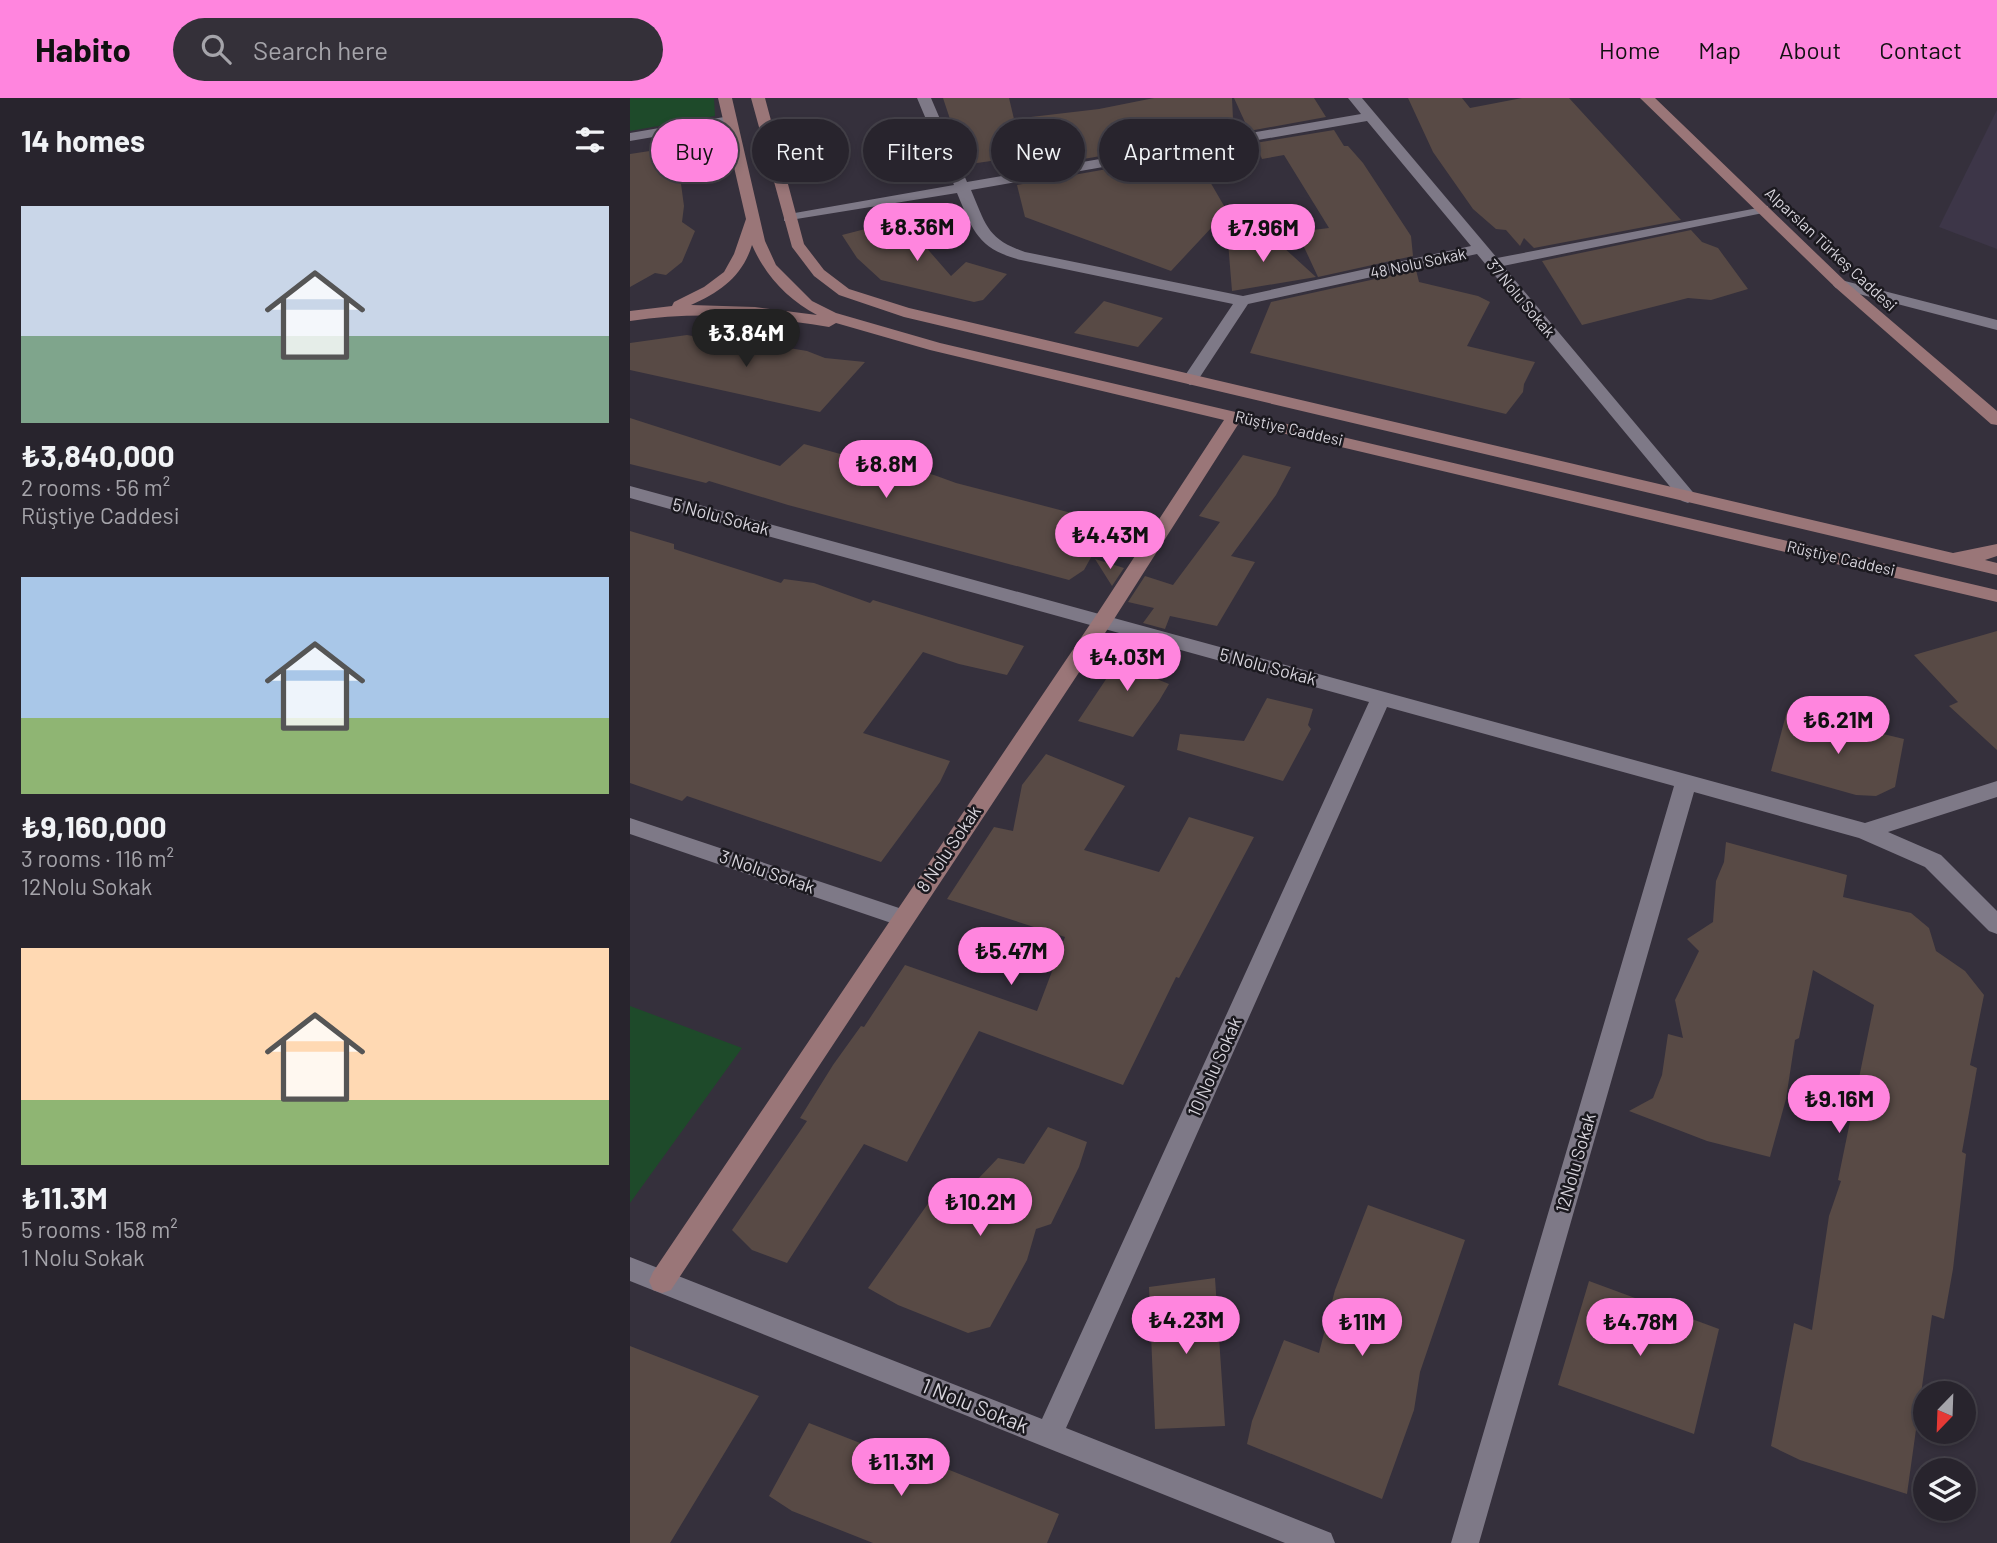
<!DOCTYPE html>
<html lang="en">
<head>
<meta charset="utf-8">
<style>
	:root { --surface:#28242d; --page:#343039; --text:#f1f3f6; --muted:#a5a4aa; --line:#444149; --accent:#ff85de }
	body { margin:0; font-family:Barlow,sans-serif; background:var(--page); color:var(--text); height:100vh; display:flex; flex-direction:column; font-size:26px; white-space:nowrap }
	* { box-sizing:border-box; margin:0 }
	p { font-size:23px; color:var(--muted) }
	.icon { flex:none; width:38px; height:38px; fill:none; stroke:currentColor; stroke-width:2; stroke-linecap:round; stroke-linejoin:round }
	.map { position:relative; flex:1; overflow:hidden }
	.sheet { display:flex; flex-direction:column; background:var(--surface); width:630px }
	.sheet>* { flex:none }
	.banner { position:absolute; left:21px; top:21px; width:665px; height:63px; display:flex; gap:14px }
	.needle { width:46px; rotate:203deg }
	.fabs { position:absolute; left:1283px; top:1283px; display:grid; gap:14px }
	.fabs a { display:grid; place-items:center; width:63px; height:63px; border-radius:50%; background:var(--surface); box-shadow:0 4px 10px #0003,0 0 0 2px var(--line); font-size:35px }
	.price { position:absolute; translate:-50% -60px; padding:0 16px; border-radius:24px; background:var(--accent); color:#111; font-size:23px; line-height:46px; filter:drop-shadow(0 2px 4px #0008) }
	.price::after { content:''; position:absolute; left:50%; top:42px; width:21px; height:16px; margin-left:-10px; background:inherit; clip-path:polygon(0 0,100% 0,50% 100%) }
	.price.current { background:#222; color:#fff }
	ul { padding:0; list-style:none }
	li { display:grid; align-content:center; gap:14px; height:371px; padding:0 21px }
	li span { display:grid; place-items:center; height:217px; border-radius:0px; color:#555 }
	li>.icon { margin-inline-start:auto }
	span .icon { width:126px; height:126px; fill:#fffc; stroke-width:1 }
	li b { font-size:30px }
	h2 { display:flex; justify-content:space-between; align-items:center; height:84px; padding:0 21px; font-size:30px }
	.pill { padding:0 24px; border-radius:32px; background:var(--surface); box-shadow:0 4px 10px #0003,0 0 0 2px var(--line); font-size:24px; line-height:63px }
	.pill.current { background:var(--accent); color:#111 }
	header { display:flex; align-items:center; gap:42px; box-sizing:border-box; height:98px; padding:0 35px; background:var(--accent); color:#111 }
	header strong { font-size:33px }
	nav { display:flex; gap:38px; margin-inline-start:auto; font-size:24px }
	.search { width:490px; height:63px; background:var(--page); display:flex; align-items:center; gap:18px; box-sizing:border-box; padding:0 24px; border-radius:38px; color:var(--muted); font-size:26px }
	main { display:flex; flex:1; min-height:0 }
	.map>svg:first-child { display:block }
	.built { fill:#3d3648 }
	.green { fill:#1e4a2a }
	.building { fill:#584a45 }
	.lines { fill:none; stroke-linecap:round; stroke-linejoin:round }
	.street { fill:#7e7987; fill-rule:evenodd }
	.secondary { fill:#9a7678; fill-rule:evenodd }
	.labels { text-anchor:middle; stroke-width:5; stroke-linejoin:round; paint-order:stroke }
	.far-street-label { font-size:16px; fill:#d7d4dc; stroke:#1b191f }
	.street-label { font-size:18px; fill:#d7d4dc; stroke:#1b191f }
	.near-street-label { font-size:21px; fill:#d7d4dc; stroke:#1b191f }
</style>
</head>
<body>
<header>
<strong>Habito</strong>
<div class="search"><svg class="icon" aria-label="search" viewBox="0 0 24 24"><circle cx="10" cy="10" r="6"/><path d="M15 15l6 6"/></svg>Search here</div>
<nav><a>Home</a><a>Map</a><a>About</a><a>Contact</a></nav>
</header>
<main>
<section class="sheet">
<h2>14 homes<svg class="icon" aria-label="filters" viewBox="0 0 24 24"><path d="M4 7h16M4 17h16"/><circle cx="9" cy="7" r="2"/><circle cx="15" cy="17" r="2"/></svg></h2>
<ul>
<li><span style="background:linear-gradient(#c9d6e8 60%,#7fa58c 0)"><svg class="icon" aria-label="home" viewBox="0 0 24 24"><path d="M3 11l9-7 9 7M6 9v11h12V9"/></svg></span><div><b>₺3,840,000</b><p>2 rooms · 56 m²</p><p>Rüştiye Caddesi</p></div></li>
<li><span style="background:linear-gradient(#a9c7e8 65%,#8fb573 0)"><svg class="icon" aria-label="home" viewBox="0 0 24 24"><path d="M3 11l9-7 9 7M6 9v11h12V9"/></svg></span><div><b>₺9,160,000</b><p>3 rooms · 116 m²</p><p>12Nolu Sokak</p></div></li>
<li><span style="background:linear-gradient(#ffd9b3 70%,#8fb573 0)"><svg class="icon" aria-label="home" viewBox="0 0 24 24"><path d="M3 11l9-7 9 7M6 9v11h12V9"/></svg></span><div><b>₺11.3M</b><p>5 rooms · 158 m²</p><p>1 Nolu Sokak</p></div></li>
</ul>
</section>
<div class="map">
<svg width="1367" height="1445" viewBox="0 0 1367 1445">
	<rect width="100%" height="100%" fill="#35303c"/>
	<path class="built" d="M1367 12V151L1309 129Z"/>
	<path class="green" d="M0 0H84L85 18 0 33Z
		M0 908 112 950 0 1105Z"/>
	<path class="building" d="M313 0H379L384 21 469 11 524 0H602L603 21 504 33 528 48 384 73 382 60 340 66 326 39Z
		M604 0H684L696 19 619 33Z
		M778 0H832L840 10 892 0H939L1051 122 904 150 894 140 890 148 876 132 866 131 843 111 803 54Z
		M704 32 714 48H718L733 65 781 138 783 158 688 179 667 134 699 130 654 57 632 61 625 45Z
		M46 49 54 108 52 124 65 133 52 164 36 177 25 175 0 189V56Z
		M545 59 579 82 597 113 541 173 395 119 387 87Z
		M282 119 287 139 321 178 336 164 377 176 353 202 344 204 251 182 227 160 212 137Z
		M1061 132 1072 144 1088 150 1118 191 1081 202 1058 200 952 227 912 163Z
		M641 138 686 179 602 193 598 144Z
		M786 172 789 184 848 198 860 204 837 248 905 264 894 286 893 294 876 316 620 255 641 204Z
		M474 203 533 220 508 249 444 235Z
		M57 237 95 244 99 240 177 253 195 260 235 264 190 314 0 272V245Z
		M0 320 150 368 174 346 265 371 268 368 304 377 326 385 480 425 454 472 439 482 158 407 79 383 76 385 0 366Z
		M613 357 661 369 646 397 601 458 625 464 587 528 540 518 535 531 513 525 524 510 498 504 515 478 543 487 590 424 569 418Z
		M0 433 44 446V451L151 485 154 481 184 485 240 505 243 502 394 548 377 577 329 566 293 554 233 635 320 663 310 684 251 764 57 698 52 703 0 685Z
		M465 461 494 470 482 488Z
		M1367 533V652L1319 608 1328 604 1284 557Z
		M503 541 528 549 517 577 539 586 529 603 503 639 448 623Z
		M637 600 683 611 678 627 681 631 653 683 547 652 550 636 614 643Z
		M1157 613 1274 641 1265 689 1246 698 1226 697 1141 673Z
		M416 656 495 688 454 752 529 774 559 719 624 739 549 880 546 879 493 987 349 933 277 1064 234 1046 157 1165 122 1152 102 1132 177 1023 170 1020 203 967 231 928 234 929 275 867 407 913 435 839 317 801 364 729 383 733 392 687Z
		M1096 744 1217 777 1213 799 1281 815 1299 830 1306 853 1335 873 1354 897 1340 967 1347 970 1332 1054 1336 1056 1323 1171 1314 1221 1302 1217 1277 1396 1170 1362 1141 1348 1164 1225 1182 1232 1199 1118 1211 1083 1208 1082 1244 907 1183 872 1169 940 1165 942 1156 1001 1140 1059 1077 1043 999 1013 1023 1000 1032 977 1038 936 1053 940 1045 902 1069 853 1057 841 1083 824 1086 783 1094 764Z
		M418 1029 457 1044 449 1069 421 1126 406 1131 397 1162 360 1229 338 1235 268 1207 238 1190 302 1100 337 1112 348 1081 368 1060 394 1066Z
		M738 1107 835 1142 790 1274 784 1312 752 1401 617 1346 622 1323 654 1242 689 1255 705 1192Z
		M585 1180 595 1328 525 1331 519 1189Z
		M959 1183 1089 1231 1064 1336 928 1287Z
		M0 1248 129 1298 40 1445H0Z
		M179 1325 243 1350 289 1377 297 1363 429 1416 417 1445H243L162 1413 139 1398Z"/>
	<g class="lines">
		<path class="street" d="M287 0H301L337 84 731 16 718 0H732L867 160 1138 108V114L1133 115 873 168 1067 399 1058 405 1052 403 847 156 618 206 566 285 560 287 552 282 603 206 391 162C348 151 343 133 327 95L154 123V117L159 116 324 87ZM737 23 841 148 613 198 395 154C357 141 356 127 341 92Z
			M100 18 107 22 105 25 0 43V35Z
			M1211 182 1367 222V232L1206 190 1203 187Z
			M0 388 1235 725 1367 683V699L1258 734 1311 757 1367 813V836L1359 833 1295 769 1229 740 1064 694 849 1445H821L1044 688 757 609 436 1330 701 1435 705 1445H655L0 1183V1159L412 1321 739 604 0 400Z
			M0 720 281 814 284 820 281 826 273 829 0 736Z"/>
		<path class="secondary" d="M88 0H102L135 143 146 167 182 203 206 215 310 245 1367 492V504L609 325 479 529 41 1192 32 1195 23 1192 19 1183 23 1174 465 519 594 322 300 252 206 225 199 229C132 218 67 213 0 223V213L42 208 44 204 74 189 94 174 104 156 116 121ZM122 147C135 177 158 202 187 217L125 209 61 207C90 194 112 179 122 147Z
			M121 0H135L174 146 194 172 219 191 279 210 1323 455 1367 446V458L1355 462 1367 465V477L274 219 209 197 184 178 162 149Z
			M1010 0H1025L1216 184 1367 313V327L1361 326 1206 190Z"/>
	</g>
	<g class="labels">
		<g class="far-street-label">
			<text transform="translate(1201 151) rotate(43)" y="6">Alparslan Türkeş Caddesi</text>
			<text transform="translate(788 165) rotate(-12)" y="6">48 Nolu Sokak</text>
			<text transform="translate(891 200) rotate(50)" y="6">37 Nolu Sokak</text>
			<text transform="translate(659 330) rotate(13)" y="6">Rüştiye Caddesi</text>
			<text transform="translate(1211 460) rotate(13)" y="6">Rüştiye Caddesi</text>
		</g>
		<g class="street-label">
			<text transform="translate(91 419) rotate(15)" y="6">5 Nolu Sokak</text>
			<text transform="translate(638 569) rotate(15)" y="6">5 Nolu Sokak</text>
			<text transform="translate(319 751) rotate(-56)" y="6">8 Nolu Sokak</text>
			<text transform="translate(137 774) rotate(19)" y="6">3 Nolu Sokak</text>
			<text transform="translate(585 969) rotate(-66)" y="6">10 Nolu Sokak</text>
			<text transform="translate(946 1065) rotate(-74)" y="6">12Nolu Sokak</text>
		</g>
		<g class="near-street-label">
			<text transform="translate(345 1308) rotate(22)" y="7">1 Nolu Sokak</text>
		</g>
	</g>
</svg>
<div class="fabs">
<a><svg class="needle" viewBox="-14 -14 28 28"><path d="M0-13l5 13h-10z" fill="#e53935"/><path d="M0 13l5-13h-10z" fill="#a5a4aa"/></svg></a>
<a><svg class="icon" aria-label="layers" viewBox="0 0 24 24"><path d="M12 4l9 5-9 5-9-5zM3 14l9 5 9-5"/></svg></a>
</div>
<b class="price" style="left:287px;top:165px">₺8.36M</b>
<b class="price" style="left:633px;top:166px">₺7.96M</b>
<b class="price current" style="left:116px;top:271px">₺3.84M</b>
<b class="price" style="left:256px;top:402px">₺8.8M</b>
<b class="price" style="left:480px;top:473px">₺4.43M</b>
<b class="price" style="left:497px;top:595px">₺4.03M</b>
<b class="price" style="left:1208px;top:658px">₺6.21M</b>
<b class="price" style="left:381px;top:889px">₺5.47M</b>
<b class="price" style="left:1209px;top:1037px">₺9.16M</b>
<b class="price" style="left:350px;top:1140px">₺10.2M</b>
<b class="price" style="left:556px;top:1258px">₺4.23M</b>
<b class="price" style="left:732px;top:1260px">₺11M</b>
<b class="price" style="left:1010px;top:1260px">₺4.78M</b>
<b class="price" style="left:271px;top:1400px">₺11.3M</b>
<div class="banner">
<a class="pill current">Buy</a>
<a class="pill">Rent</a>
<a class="pill">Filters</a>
<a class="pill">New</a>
<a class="pill">Apartment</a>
</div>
</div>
</main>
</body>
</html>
